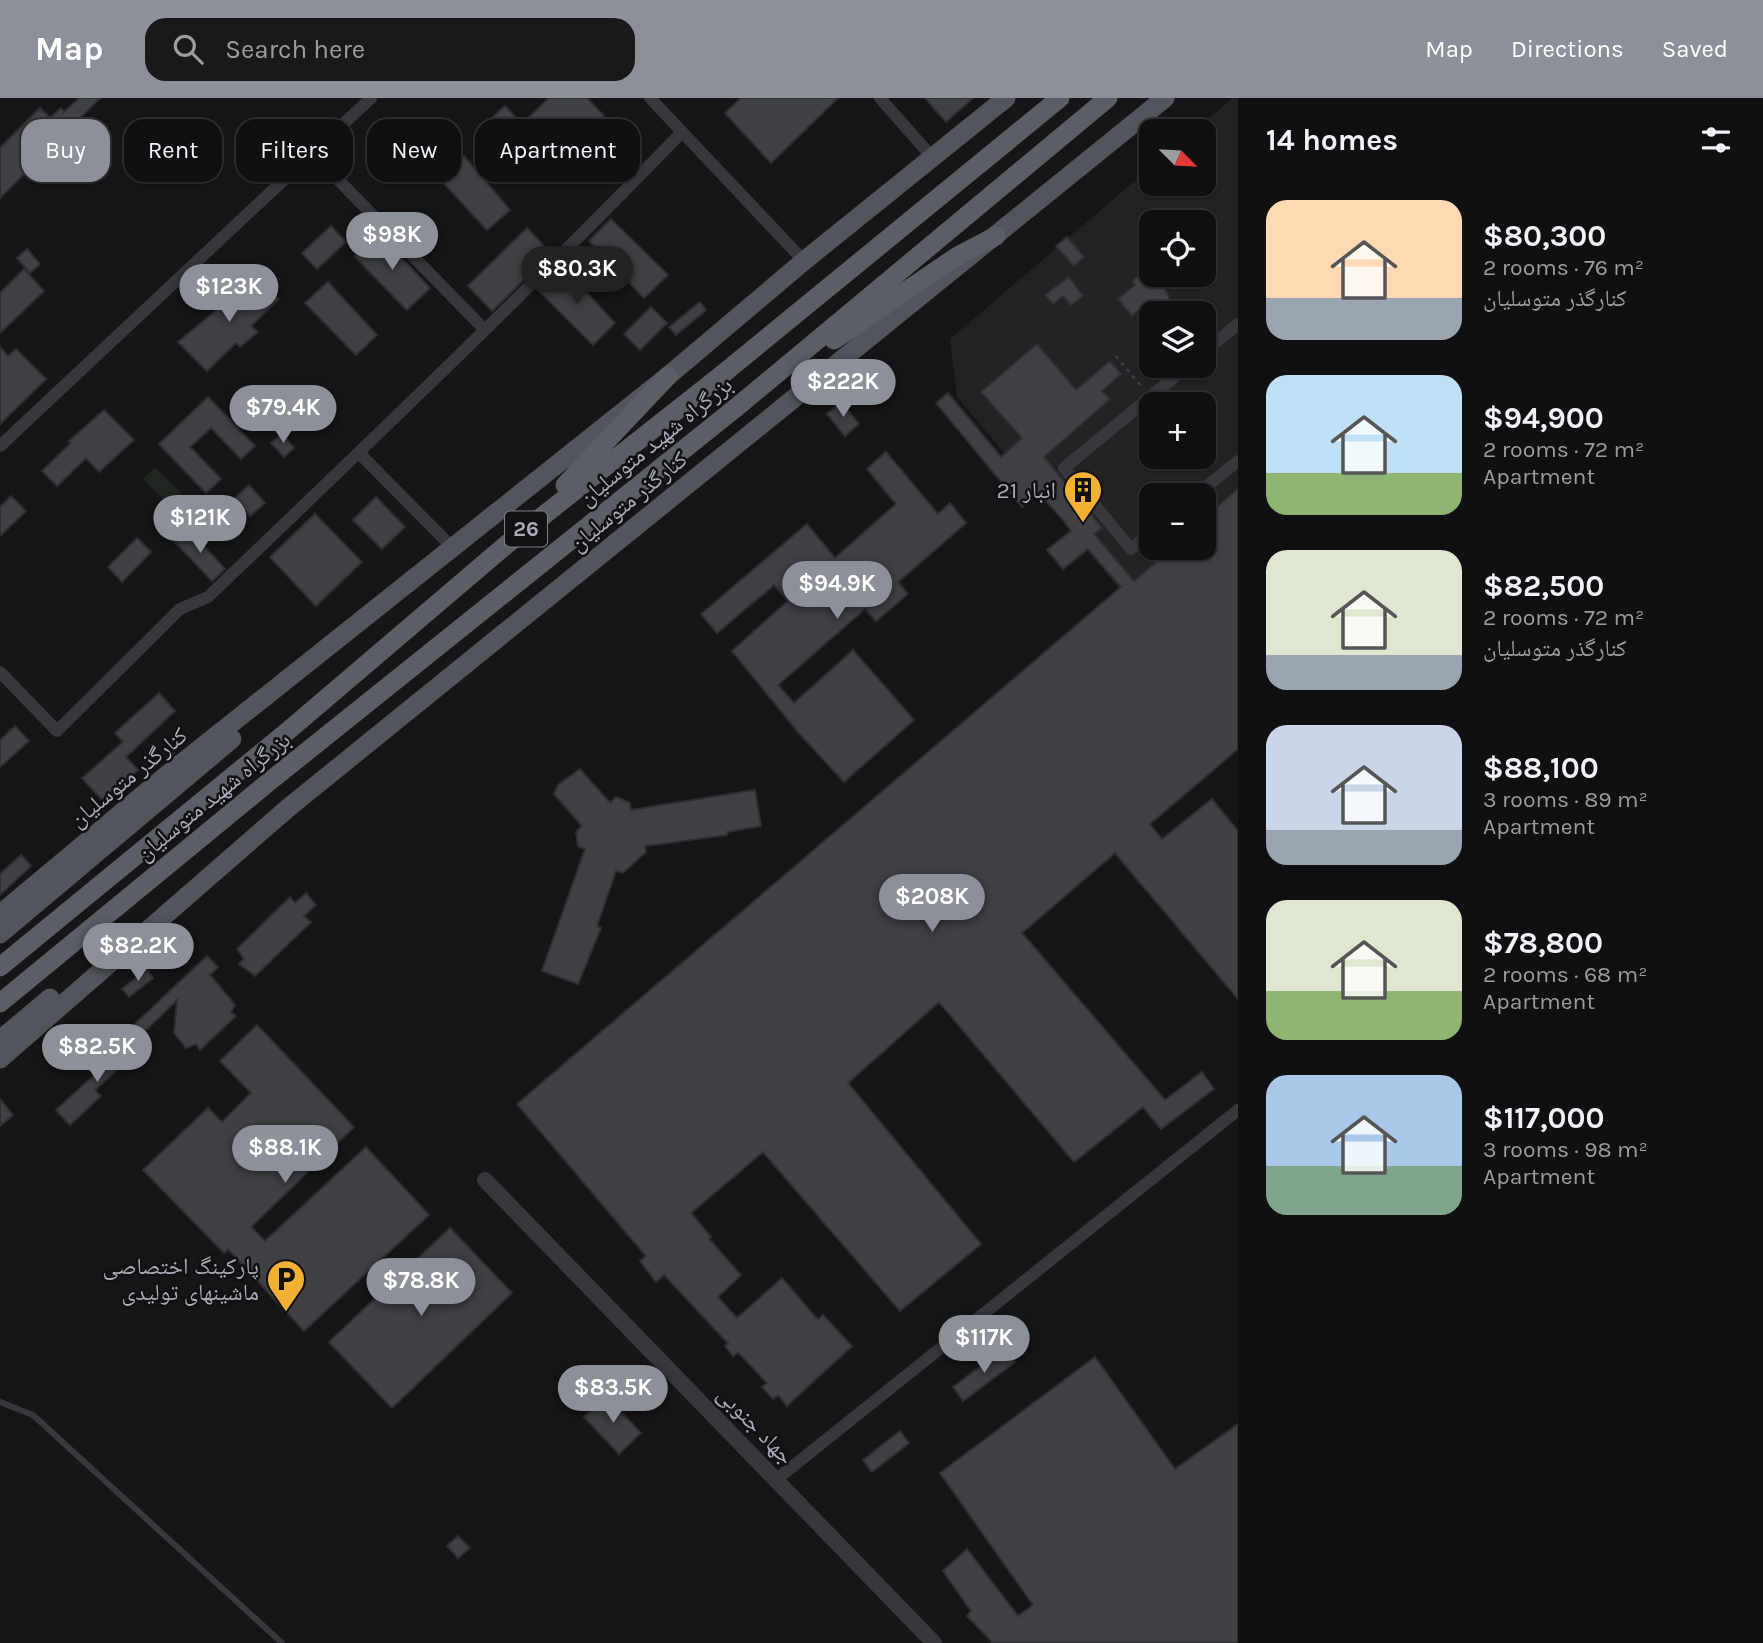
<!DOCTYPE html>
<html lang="en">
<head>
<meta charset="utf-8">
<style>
	:root { --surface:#101012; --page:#19191b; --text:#f1f3f6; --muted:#9c9d9f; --line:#303032; --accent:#8c9099 }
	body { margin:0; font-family:Karla,"Noto Naskh Arabic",sans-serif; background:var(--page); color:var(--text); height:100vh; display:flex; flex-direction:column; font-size:26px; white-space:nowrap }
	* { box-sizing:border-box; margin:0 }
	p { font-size:23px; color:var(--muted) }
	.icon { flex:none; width:38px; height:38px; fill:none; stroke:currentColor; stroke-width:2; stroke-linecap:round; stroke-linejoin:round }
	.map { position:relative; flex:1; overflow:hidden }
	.side { display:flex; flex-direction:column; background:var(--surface); width:525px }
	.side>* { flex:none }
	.hud { position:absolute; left:21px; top:21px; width:665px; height:63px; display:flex; gap:14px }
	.needle { width:46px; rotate:114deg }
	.fabs { position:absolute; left:1139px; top:21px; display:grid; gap:14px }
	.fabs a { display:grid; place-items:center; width:77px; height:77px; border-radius:14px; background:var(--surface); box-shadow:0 2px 5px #0004,0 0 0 2px var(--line); font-size:35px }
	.price { position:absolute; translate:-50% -60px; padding:0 16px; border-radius:24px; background:var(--accent); color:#fff; font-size:23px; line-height:46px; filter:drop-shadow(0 2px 4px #0008) }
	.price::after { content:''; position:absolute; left:50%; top:42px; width:21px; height:16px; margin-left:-10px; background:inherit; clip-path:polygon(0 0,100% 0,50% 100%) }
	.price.current { background:#222; color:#fff }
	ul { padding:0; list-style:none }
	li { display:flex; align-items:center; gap:21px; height:175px; padding:0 28px }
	li span { display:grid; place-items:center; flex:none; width:196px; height:140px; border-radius:21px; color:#555 }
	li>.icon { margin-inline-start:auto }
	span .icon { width:84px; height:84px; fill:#fffc; stroke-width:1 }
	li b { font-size:30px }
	h2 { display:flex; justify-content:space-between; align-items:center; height:84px; padding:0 28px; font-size:30px }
	.pill { padding:0 24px; border-radius:21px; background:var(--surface); box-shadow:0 2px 5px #0004,0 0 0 2px var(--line); font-size:24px; line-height:63px }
	.pill.current { background:var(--accent); color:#fff }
	header { display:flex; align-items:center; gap:42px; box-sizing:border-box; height:98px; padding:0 35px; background:var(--accent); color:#fff }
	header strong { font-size:33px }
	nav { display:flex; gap:38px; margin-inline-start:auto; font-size:24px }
	.search { width:490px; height:63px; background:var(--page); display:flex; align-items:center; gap:18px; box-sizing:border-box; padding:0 24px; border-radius:21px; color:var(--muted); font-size:26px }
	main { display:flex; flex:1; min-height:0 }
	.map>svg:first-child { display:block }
	.built { fill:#222225; fill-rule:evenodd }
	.green { fill:#1e261f }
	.building { fill:#404145; stroke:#303034; stroke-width:2 }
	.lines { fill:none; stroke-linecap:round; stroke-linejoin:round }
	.path { stroke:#3d3f44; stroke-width:2.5; stroke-dasharray:3.5 5; stroke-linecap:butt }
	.service { stroke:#37383d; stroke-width:6 }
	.minor { stroke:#37383d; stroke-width:12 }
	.tertiary { stroke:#37383d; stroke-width:16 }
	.primary { stroke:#53555c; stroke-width:19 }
	.trunk { stroke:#5b5e65; stroke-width:19 }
	.labels { text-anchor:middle; stroke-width:5; stroke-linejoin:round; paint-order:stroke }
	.shield { fill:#111113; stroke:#7b7e86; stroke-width:2 }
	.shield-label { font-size:21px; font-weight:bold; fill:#a8adb8 }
	.street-label { font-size:23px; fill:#a8adb8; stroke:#111113 }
	.poi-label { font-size:23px; fill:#a8adb8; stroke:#111113; text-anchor:end }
</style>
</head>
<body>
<header>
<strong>Map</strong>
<div class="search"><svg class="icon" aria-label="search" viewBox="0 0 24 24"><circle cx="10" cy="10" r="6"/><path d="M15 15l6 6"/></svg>Search here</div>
<nav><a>Map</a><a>Directions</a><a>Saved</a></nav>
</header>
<main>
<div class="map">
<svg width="1238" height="1545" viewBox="0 0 1238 1545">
	<rect width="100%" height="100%" fill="#161618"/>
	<path class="built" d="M1233 0H1238V513L1180 562 957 299 950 241 1151 69 1152 86H1204V33H1194ZM1152 124H1204V177H1152ZM1152 215H1204V268H1152ZM1152 306H1204V359H1152ZM1152 397H1204V450H1152Z"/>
	<path class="green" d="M155 369 182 396 170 409 143 381Z"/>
	<path class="building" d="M79 0H100L0 100V50L40 10 50 20 61 10 64 14Z
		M549 0H587L604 18 534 82 482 29 505 8 522 26Z
		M741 0H838L771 65 725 15Z
		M925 0H973L946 24Z
		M464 58 510 112 487 132 439 80Z
		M611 121 668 177 644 200 589 143Z
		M331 128 346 144 317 171 302 155Z
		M527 130 551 155 492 213 468 188Z
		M378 135 430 190 407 212 354 158Z
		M1067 139 1084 159 1074 168 1056 148Z
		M27 151 40 166 30 175 17 160Z
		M1152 167V177H1173L1162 185 1177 215H1152V230L1138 213 1132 218 1118 201 1135 187 1132 183Z
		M562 168 615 225 593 247 538 192Z
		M24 171 44 193 0 235V195Z
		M256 179 279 201 251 228 258 234 240 249 236 245 207 273 178 244Z
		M1069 179 1083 198 1071 207 1063 198 1053 206 1045 197Z
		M328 184 377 237 356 257 305 205Z
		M700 204 706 212 676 237 669 229Z
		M651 209 667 225 640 252 624 236Z
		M1037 246 1076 292 1110 263 1121 276 1102 293 1110 301 1044 359 1102 430 1094 436 1134 483 1173 450H1204V420L1238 391V651L1150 726 1162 741 1212 701 1238 733V901L1115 755 1022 835 1165 1002 1202 974 1214 991 1161 1031 1143 1009 1074 1064 939 904 848 985 981 1146 900 1213 763 1054 691 1115 711 1139 709 1141 741 1177 718 1199 737 1220 782 1180 818 1222 823 1217 852 1248 787 1308 778 1297 773 1301 762 1289 767 1285 738 1254 733 1258 725 1248 728 1245 664 1177 656 1184 640 1163 646 1158 517 1006 1121 489 1088 451 1063 471 1047 452 1071 433 1064 423 1039 395 1022 409 936 305 948 295 1001 359 1022 340 981 294Z
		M0 249 8 258 16 251 46 281 0 326Z
		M208 299 255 348 241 361 211 330 190 349 221 381 206 395 159 346Z
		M841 304 859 326 845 338 827 316Z
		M104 312 134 342 99 374 86 360 57 388 42 373 71 345 69 343Z
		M282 336 294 350 284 359 271 345Z
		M886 354 938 416 950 405 966 425 898 484 908 496 876 523 865 511 778 587 794 605 853 552 914 622 844 684 798 634 732 553 788 503 774 487 717 535 701 516 807 426 835 460 896 406 867 371Z
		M249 387 265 405 250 418 235 400Z
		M11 398 26 413 0 438V409Z
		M376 399 405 429 382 451 353 422Z
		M315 416 362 464 316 508 270 459Z
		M189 432 225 471 212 483 175 444Z
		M137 440 151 454 122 484 108 469Z
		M159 595 175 613 126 659 138 672 103 703 82 680 123 644 115 635Z
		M15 628 29 643 0 669V642Z
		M580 671 610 705 616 699 630 705 631 712 755 692 761 728 727 734V737L645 748 646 754 623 775 616 773 597 828 601 830 578 886 542 873 585 751 578 748 576 734 582 728 554 696 558 687Z
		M21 757 31 768 0 797V776Z
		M306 795 316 807 304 818 311 824 255 878 239 866 244 861 237 851 290 799 295 805Z
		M207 858 218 869 210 877 235 907 231 914 236 918 200 952 196 946 186 950 174 935 177 902 143 935 135 926Z
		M147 871 153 880 129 899 122 891Z
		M257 927 354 1029 251 1129 265 1143 366 1049 429 1117 304 1233 228 1151 224 1155 143 1072 208 1010 222 1024 251 995 220 963Z
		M138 937 146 945 95 992 101 998 70 1027 56 1012Z
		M0 1001 13 1017 0 1028Z
		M450 1130 512 1195 392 1310 329 1244Z
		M1005 1250 1015 1264 963 1303 953 1289Z
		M1095 1259 1175 1371 1238 1326V1545H993L967 1518 971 1513 943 1473 967 1451 1018 1518 1033 1507 940 1375Z
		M606 1298 641 1335 619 1356 584 1319Z
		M900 1333 909 1345 872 1374 863 1362Z
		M458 1438 470 1450 458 1460 447 1448Z"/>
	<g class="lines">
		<path class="path" d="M1116 258 1141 288"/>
		<path class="service" d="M0 1304 33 1317 282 1545"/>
		<path class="minor" d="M650 0 804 163
			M880 0 932 59
			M312 55 484 231
			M1204 254 1238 226
			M0 348 371 0
			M359 355 453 450
			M1196 397 1238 363
			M1152 434 1131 451 1064 370 1188 268
			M0 574 57 633 180 511 208 499C368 346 528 193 682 34
			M777 1381 1238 1012"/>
		<path class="tertiary" d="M485 1082 934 1545"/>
		<path class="primary" d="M0 816 163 680 668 278 804 163 1006 0
			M0 836 232 641
			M0 942 50 900
			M0 961 288 710 1165 0"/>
		<path class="trunk" d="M834 242 956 159 996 138
			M565 387 668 278
			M0 869 289 632 506 447 719 279 1060 0
			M0 905 270 683 738 308 1108 0"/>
	</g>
	<defs>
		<symbol id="building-pin" viewBox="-11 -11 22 30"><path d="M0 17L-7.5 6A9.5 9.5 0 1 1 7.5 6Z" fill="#f2b134" stroke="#111113"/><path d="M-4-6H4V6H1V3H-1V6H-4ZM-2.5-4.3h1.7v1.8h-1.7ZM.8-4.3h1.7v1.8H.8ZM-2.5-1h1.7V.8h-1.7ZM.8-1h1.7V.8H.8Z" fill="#111"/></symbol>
		<symbol id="parking-pin" viewBox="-11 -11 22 30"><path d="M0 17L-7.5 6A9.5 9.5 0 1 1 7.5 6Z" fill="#f2b134" stroke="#111113"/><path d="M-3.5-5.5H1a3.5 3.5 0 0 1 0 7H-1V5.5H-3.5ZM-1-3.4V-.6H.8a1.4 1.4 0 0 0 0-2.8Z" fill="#111"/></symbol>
	</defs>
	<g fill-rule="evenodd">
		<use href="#building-pin" x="1061" y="370" width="44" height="60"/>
		<use href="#parking-pin" x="264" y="1159" width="44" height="60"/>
	</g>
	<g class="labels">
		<rect class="shield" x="505" y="413.5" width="42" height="35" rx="5"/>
		<g class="shield-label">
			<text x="526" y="438">26</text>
		</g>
		<g class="street-label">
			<text transform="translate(655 343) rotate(-39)" y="8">بزرگراه شهید متوسلیان</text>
			<text transform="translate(628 403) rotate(-39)" y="8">کنارگذر متوسلیان</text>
			<text transform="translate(128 679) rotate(-39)" y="8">کنارگذر متوسلیان</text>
			<text transform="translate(213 698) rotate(-39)" y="8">بزرگراه شهید متوسلیان</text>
			<text transform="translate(756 1327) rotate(46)" y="8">جهاد جنوبی</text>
		</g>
		<g class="poi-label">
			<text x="1056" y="400">انبار 21</text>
			<text x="259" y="1176">پارکینگ اختصاصی<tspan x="259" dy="26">ماشینهای تولیدی</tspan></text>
		</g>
	</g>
</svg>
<div class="fabs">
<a><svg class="needle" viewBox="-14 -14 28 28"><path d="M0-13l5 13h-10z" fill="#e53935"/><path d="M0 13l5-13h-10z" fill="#9c9d9f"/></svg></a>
<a><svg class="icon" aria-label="locate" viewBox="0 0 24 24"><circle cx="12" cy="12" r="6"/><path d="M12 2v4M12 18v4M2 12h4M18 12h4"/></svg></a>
<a><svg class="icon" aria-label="layers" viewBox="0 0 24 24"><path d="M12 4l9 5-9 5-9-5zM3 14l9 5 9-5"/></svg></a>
<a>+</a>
<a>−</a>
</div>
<b class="price" style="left:392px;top:174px">$98K</b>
<b class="price current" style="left:577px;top:208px">$80.3K</b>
<b class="price" style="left:229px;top:226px">$123K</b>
<b class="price" style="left:843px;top:321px">$222K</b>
<b class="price" style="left:283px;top:347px">$79.4K</b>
<b class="price" style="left:200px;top:457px">$121K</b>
<b class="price" style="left:837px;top:523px">$94.9K</b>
<b class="price" style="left:932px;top:836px">$208K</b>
<b class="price" style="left:138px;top:885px">$82.2K</b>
<b class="price" style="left:97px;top:986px">$82.5K</b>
<b class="price" style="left:285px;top:1087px">$88.1K</b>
<b class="price" style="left:421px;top:1220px">$78.8K</b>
<b class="price" style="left:984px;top:1277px">$117K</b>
<b class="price" style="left:613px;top:1327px">$83.5K</b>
<div class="hud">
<a class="pill current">Buy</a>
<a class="pill">Rent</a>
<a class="pill">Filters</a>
<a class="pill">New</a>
<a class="pill">Apartment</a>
</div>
</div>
<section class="side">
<h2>14 homes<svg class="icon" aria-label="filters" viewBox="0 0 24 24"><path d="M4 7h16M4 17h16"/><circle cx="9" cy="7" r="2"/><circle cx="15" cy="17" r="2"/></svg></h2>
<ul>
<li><span style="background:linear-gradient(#ffd9b3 70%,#9aa5b1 0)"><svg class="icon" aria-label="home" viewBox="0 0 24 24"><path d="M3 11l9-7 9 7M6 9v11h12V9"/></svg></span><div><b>$80,300</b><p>2 rooms · 76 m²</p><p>کنارگذر متوسلیان</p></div></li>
<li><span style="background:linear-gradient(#bfe0f5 70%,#8fb573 0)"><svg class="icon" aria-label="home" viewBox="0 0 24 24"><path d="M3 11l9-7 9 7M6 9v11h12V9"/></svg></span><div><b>$94,900</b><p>2 rooms · 72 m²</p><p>Apartment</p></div></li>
<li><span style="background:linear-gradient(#dfe7d0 75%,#9aa5b1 0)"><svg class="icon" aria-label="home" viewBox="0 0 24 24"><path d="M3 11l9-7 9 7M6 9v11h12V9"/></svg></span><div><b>$82,500</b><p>2 rooms · 72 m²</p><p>کنارگذر متوسلیان</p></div></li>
<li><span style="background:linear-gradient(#c9d6e8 75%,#9aa5b1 0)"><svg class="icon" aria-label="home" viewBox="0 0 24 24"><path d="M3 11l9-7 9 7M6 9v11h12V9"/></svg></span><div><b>$88,100</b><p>3 rooms · 89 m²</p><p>Apartment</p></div></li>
<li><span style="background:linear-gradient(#dfe7d0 65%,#8fb573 0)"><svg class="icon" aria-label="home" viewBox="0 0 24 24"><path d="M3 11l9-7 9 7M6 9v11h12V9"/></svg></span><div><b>$78,800</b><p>2 rooms · 68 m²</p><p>Apartment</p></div></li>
<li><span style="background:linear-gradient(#a9c7e8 65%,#7fa58c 0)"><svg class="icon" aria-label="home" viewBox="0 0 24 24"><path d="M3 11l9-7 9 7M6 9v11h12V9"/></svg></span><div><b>$117,000</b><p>3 rooms · 98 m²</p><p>Apartment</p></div></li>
</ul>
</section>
</main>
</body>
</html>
